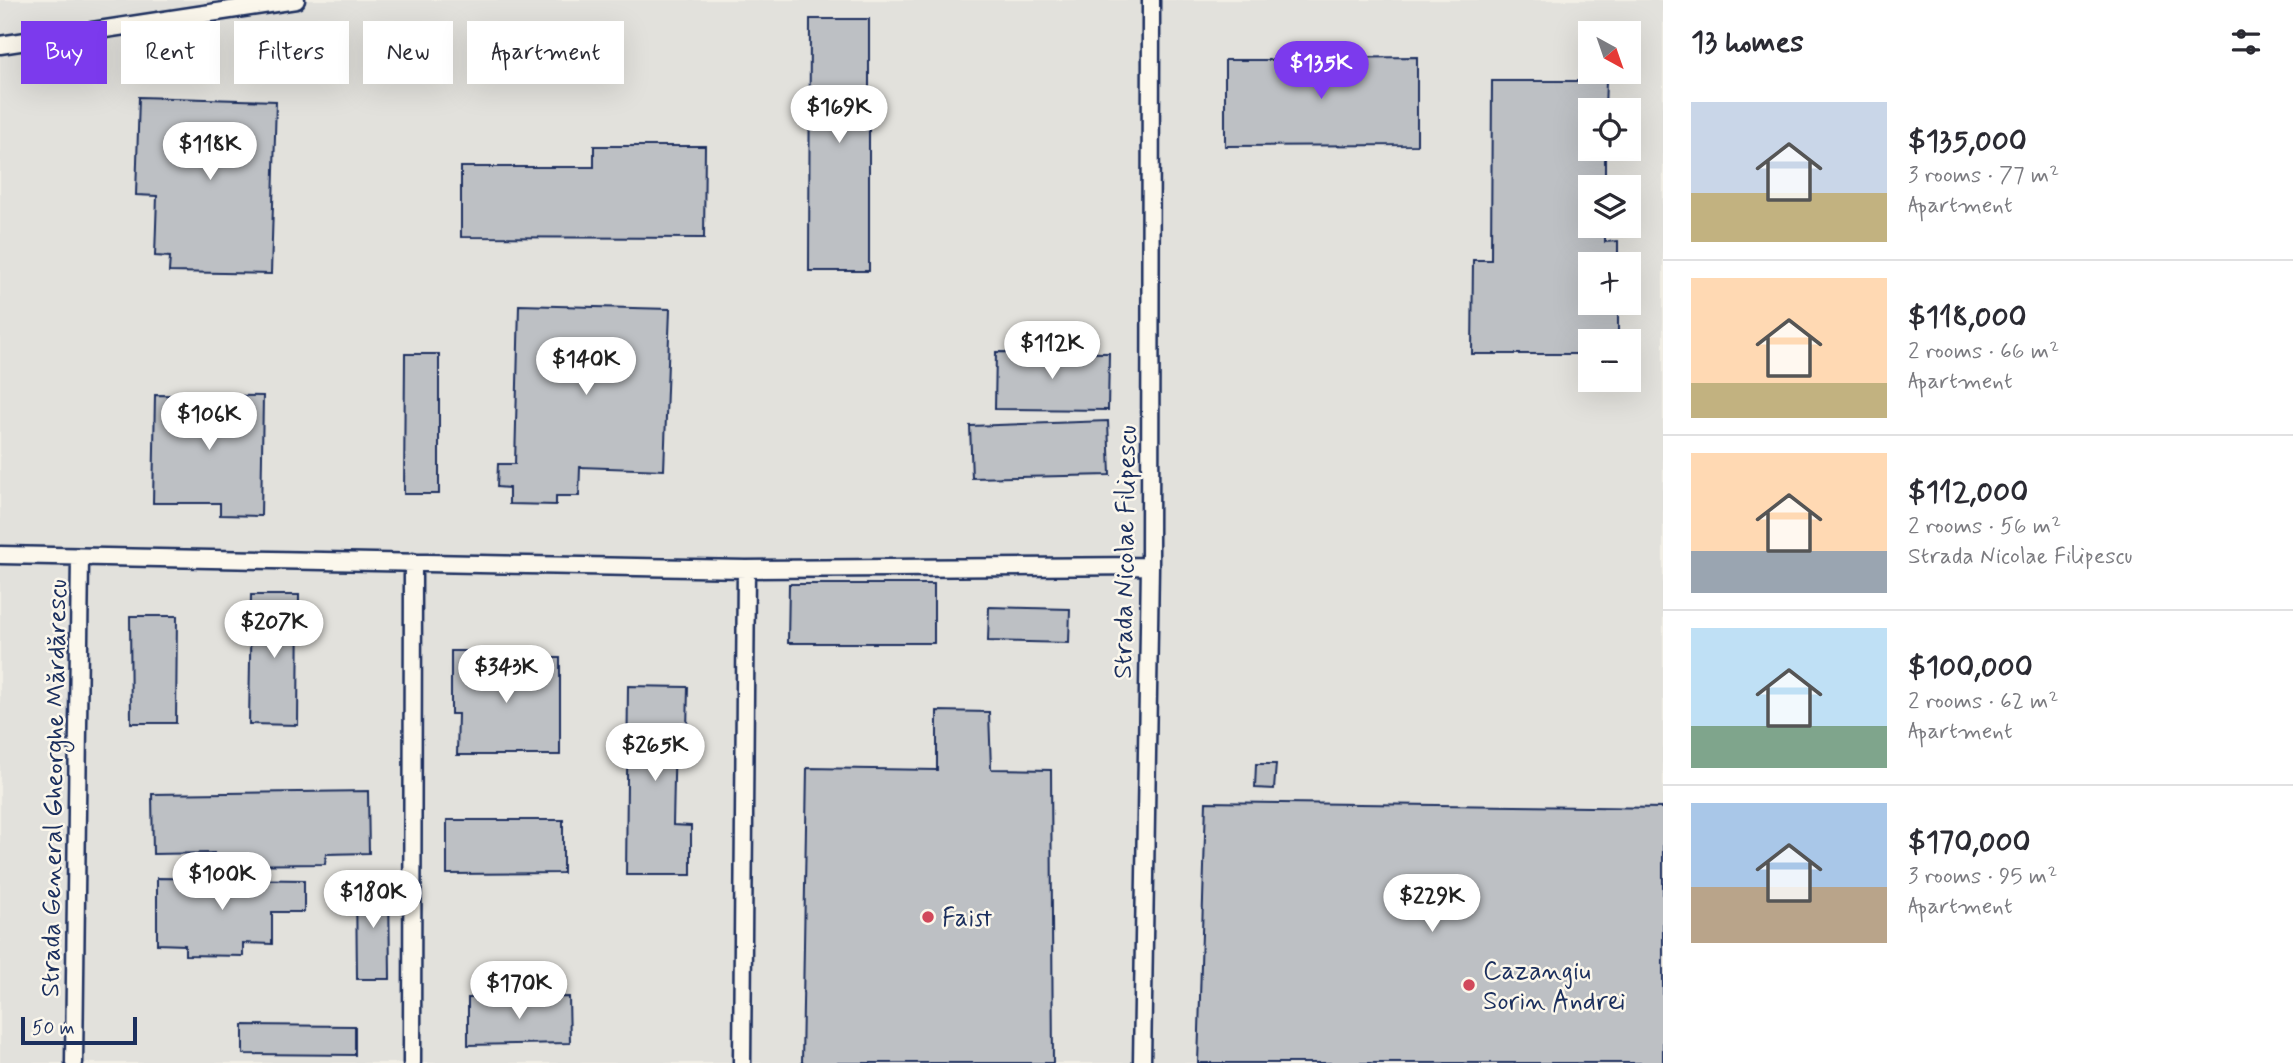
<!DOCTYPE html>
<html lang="en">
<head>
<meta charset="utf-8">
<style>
	:root { --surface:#fff; --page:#f2f2f3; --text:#2b2b33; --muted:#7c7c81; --line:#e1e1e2; --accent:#7c3aed }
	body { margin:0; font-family:Mynerve,sans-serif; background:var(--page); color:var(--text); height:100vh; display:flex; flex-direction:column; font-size:26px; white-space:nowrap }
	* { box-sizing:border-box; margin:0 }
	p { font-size:23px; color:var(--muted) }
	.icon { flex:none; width:38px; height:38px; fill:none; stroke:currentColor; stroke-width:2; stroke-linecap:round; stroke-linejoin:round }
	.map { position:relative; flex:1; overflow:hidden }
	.panel { display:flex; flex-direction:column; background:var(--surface); width:630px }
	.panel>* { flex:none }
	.guide { position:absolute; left:21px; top:21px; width:665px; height:63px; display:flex; gap:14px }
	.needle { width:46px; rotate:140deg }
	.fabs { position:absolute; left:1578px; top:21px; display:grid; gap:14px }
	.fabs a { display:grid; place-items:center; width:63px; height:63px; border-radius:0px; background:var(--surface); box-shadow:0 7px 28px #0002; font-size:35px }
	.scale { position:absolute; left:21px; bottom:18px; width:116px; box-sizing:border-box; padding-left:7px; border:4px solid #1b2f5e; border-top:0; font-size:19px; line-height:24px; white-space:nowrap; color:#1b2f5e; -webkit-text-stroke:5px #fbf7ec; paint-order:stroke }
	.price { position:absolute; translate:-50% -60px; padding:0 16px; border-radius:24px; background:#fff; color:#222; font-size:23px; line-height:46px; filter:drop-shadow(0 2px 4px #0008) }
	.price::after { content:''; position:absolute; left:50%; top:42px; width:21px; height:16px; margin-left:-10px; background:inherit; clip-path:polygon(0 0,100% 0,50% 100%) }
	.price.on { background:var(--accent); color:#fff }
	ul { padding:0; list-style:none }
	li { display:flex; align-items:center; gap:21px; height:175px; padding:0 28px }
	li+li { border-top:2px solid var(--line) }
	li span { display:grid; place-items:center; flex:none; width:196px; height:140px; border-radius:0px; color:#555 }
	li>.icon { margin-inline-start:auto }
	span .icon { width:84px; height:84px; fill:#fffc; stroke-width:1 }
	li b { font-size:30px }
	h2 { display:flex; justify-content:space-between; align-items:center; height:84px; padding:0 28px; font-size:30px }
	.chip { padding:0 24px; border-radius:0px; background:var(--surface); box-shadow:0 7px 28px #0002; font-size:24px; line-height:63px }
	.chip.on { background:var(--accent); color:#fff }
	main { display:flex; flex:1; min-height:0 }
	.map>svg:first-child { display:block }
	.built { fill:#e2e1dc; fill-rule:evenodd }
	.building { fill:#bdc0c4; stroke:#1b2f5e; stroke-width:2 }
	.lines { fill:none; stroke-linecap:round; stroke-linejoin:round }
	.street-casing { stroke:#1b2f5e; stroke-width:21 }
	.street { stroke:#fbf7ec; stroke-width:16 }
	.poi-dot { fill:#d1495b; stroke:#fbf7ec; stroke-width:2.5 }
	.labels { text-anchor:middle; stroke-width:5; stroke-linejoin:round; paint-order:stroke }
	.street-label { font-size:26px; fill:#1b2f5e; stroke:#fbf7ec }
	.poi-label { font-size:26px; fill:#1b2f5e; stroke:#fbf7ec; text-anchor:start }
</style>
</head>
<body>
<main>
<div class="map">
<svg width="1663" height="1063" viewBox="0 0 1663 1063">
	<rect width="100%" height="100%" fill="#f2efe6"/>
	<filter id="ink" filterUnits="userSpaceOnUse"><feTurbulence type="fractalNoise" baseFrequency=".0143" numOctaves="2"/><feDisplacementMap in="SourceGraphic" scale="14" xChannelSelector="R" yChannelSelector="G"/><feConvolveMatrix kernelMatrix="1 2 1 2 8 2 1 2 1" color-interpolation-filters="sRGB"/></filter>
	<g filter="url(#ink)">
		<path class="built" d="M0 0H1663V1063H0ZM1591 33H1629V72H1591ZM1591 110H1629V149H1591ZM1591 187H1629V226H1591ZM1591 264H1629V303H1591ZM1591 341H1629V380H1591Z"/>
		<path class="building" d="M810 19H869V271H809Z
			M1284 47H1315V58L1417 57V145L1225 146V60H1284Z
			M1492 81H1606L1605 110H1591V149H1605V187H1591V226H1605V242L1618 241V264H1591V303H1618V341H1591V354H1472L1473 260H1491Z
			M139 97 276 101 271 274 169 272 170 257 155 256 157 196 136 195Z
			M594 146H705L704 238 461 237V167H594Z
			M519 305 670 309 664 470 580 467 579 496H556V505L509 504V488L497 487 498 464H515Z
			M996 352 1109 353 1108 410 995 409Z
			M405 354H439V494H404Z
			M155 395 263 396 261 516 220 515V503H153Z
			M1108 421 1110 475 972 478 970 426Z
			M789 584H934V643H788Z
			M251 595H299L298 725 249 724Z
			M989 607 1070 609 1069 643 988 641Z
			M130 616H177L176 723H131Z
			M451 651H473V658H560V755H457L458 714H451Z
			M628 686 688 687 687 731H675L673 825 691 826V875H626Z
			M937 711 989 712 991 769 1051 770 1053 1063H802L807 768 937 770Z
			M1256 764H1276L1274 789 1255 788Z
			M368 791 369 853 326 854 325 864 214 865V853L153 854 152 794Z
			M1206 802 1663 808V1063H1198Z
			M447 820H563V873L447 874Z
			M157 878 304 880V912H272V944L243 943V956L185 955V945L157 944Z
			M356 882H389L390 979H357Z
			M569 997 570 1043 468 1045V998Z
			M243 1025 355 1026V1055L243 1054Z"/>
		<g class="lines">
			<defs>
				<path id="street" d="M0 45 296 0
					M0 555 746 569 1150 566
					M74 1063 80 557
					M412 1063 413 562
					M742 1063 746 569
					M1142 1063 1150 566 1151 0"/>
			</defs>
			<use href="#street" class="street-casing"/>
			<use href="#street" class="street"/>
		</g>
	</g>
	<g class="poi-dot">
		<circle cx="928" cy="917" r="7"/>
		<circle cx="1469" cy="985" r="7"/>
	</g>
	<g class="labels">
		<g class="street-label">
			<text transform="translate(1124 552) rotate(-89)" y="9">Strada Nicolae Filipescu</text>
			<text transform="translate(53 788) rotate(-89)" y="9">Strada General Gheorghe Mărdărescu</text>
		</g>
		<g class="poi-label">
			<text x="942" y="926">Faist</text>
			<text x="1483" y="979">Cazangiu<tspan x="1483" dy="30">Sorin Andrei</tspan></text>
		</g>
	</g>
</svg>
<div class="fabs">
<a><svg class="needle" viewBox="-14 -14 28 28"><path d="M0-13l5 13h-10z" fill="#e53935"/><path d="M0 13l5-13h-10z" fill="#7c7c81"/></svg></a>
<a><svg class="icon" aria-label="locate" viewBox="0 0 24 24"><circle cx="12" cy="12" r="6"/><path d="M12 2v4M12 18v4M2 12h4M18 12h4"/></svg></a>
<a><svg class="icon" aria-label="layers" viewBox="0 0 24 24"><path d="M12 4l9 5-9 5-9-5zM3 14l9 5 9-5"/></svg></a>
<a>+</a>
<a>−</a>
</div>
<div class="scale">50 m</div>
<b class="price on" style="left:1321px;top:101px">$135K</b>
<b class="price" style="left:839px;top:145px">$169K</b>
<b class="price" style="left:210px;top:182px">$118K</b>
<b class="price" style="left:1052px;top:381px">$112K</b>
<b class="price" style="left:586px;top:397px">$140K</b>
<b class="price" style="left:209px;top:452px">$106K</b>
<b class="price" style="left:274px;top:660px">$207K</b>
<b class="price" style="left:506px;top:705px">$343K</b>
<b class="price" style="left:655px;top:783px">$265K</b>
<b class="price" style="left:222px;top:912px">$100K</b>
<b class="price" style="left:373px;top:930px">$180K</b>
<b class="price" style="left:1432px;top:934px">$229K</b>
<b class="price" style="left:519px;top:1021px">$170K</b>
<div class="guide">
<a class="chip on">Buy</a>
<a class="chip">Rent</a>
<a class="chip">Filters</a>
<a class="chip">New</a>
<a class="chip">Apartment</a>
</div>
</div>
<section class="panel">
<h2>13 homes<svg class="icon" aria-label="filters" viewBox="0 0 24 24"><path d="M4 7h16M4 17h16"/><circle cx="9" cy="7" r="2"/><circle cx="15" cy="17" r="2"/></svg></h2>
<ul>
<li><span style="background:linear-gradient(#c9d6e8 65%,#c2b280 0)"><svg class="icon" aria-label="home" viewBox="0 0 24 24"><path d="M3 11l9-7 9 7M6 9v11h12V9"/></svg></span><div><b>$135,000</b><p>3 rooms · 77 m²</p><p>Apartment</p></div></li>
<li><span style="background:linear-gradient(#ffd9b3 75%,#c2b280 0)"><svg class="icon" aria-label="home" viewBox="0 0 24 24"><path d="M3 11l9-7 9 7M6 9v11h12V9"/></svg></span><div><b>$118,000</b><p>2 rooms · 66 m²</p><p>Apartment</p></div></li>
<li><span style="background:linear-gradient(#ffd9b3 70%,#9aa5b1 0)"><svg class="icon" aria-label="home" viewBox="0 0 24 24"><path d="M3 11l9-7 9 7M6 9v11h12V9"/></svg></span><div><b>$112,000</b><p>2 rooms · 56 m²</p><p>Strada Nicolae Filipescu</p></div></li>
<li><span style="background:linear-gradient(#bfe0f5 70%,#7fa58c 0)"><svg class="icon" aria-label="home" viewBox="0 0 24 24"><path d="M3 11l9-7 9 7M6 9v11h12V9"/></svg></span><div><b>$100,000</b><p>2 rooms · 62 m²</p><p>Apartment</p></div></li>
<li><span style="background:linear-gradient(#a9c7e8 60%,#b9a48a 0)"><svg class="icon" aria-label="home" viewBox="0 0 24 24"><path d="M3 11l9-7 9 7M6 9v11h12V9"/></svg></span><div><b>$170,000</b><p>3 rooms · 95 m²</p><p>Apartment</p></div></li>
</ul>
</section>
</main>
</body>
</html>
